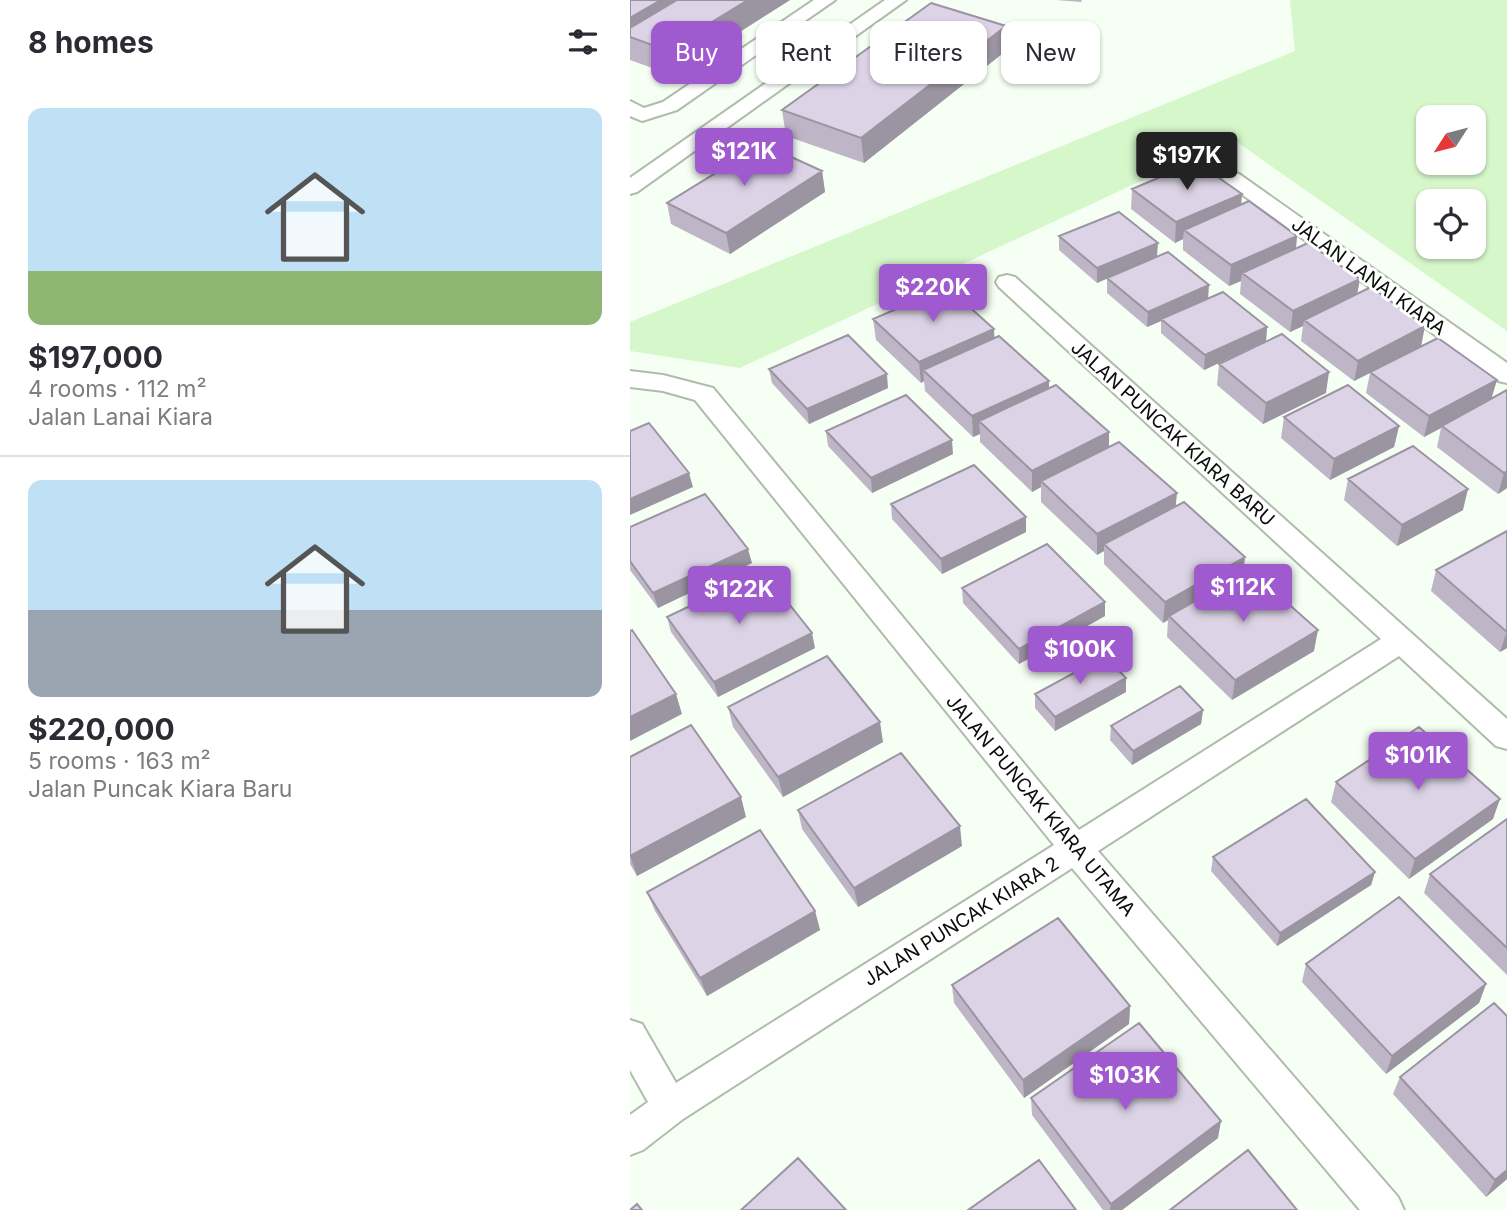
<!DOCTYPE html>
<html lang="en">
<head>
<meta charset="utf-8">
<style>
	:root { --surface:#fff; --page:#f7f7f7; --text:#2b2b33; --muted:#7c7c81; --line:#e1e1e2; --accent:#a05acf }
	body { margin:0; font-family:Inter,sans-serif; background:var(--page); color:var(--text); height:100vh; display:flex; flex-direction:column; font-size:26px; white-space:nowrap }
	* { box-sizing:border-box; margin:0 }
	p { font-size:23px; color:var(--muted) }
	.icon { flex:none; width:38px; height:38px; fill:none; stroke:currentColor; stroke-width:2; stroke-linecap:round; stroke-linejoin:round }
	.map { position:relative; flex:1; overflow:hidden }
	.panel { display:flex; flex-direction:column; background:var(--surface); width:630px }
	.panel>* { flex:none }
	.top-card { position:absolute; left:21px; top:21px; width:665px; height:63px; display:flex; gap:14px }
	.needle { width:46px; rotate:234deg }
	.tools { position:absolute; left:786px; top:105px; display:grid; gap:14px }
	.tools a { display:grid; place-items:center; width:70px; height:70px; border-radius:14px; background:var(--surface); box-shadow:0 2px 5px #0004; font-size:35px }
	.price { position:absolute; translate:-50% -60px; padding:0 16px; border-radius:7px; background:var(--accent); color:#fff; font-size:23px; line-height:46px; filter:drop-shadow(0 2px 4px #0008) }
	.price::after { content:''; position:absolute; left:50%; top:42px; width:21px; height:16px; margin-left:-10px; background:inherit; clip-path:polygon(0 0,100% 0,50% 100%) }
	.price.on { background:#222; color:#fff }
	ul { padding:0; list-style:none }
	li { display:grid; align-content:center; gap:14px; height:371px; padding:0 28px }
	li+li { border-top:2px solid var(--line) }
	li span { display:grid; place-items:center; height:217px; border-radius:14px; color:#555 }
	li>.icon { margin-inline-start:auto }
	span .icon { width:126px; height:126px; fill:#fffc; stroke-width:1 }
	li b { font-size:30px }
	h2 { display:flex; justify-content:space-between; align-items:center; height:84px; padding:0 28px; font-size:30px }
	.pill { padding:0 24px; border-radius:14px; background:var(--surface); box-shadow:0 2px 5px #0004; font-size:24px; line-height:63px }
	.pill.on { background:var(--accent); color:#fff }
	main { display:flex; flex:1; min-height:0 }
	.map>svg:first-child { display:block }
	.green { fill:#d5f7ca; fill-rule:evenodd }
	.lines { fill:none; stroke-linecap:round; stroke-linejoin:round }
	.minor-casing { stroke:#afbcab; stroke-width:4 }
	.minor { fill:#fff; fill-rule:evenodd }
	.wall { fill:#beb5c6 }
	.shaded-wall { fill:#9b94a1 }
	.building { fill:#ddd3e6; stroke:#9b94a1; stroke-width:2 }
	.labels { text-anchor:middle; stroke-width:6; stroke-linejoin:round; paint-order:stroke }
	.street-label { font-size:19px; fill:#090d08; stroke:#fff }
</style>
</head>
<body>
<main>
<section class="panel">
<h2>8 homes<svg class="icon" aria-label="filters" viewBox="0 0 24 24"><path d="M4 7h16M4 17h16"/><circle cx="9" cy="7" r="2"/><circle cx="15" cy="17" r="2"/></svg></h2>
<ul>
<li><span style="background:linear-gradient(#bfe0f5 75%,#8fb573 0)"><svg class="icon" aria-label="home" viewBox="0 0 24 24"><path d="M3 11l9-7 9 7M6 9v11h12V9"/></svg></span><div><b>$197,000</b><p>4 rooms · 112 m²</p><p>Jalan Lanai Kiara</p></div></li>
<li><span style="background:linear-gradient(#bfe0f5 60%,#9aa5b1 0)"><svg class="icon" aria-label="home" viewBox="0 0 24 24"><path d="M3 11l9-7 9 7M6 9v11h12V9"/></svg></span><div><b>$220,000</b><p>5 rooms · 163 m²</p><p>Jalan Puncak Kiara Baru</p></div></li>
</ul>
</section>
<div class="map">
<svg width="877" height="1210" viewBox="0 0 877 1210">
	<rect width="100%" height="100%" fill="#f6fff4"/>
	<path class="green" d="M660 0H877V331L604 140 605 137 110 368 0 351V322L665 51ZM844 117V163H798V117ZM844 201V247H798V201Z"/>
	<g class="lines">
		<defs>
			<path id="minor" d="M184 0H205L47 110 12 121 0 116V101L14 108 33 102Z
				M255 0H276L7 192 0 194V178Z
				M602 172 609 174 877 363V383L868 381 595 182 592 178 595 174Z
				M377 275 385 277 877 719V749L866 746 769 656 468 851 768 1197 774 1210H730L442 868 53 1119 13 1150 0 1155V1115L18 1102 0 1070V1020L12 1024 46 1083 424 845 65 400 33 391 0 387V371L33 375 83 388 449 830 751 639 369 287 366 282 369 277Z"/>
		</defs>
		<use href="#minor" class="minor-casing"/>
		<use href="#minor" class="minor"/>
	</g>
	<path class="wall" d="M0 0H160L42 75 0 60Z
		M426 0H452L451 2Z
		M376 26 377 50 234 163 156 136 152 110Z
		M192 171 195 192 100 254 41 224 37 203Z
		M502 189 612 194 611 205 667 236 666 249 730 279 727 294 791 346 862 398 877 488 868 494 807 447 811 428 794 437 736 393 740 373 724 381 671 341 673 326 660 332 610 294 611 281 599 286 553 250V239L545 243 501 209Z
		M429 236 527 257 578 298 637 327 636 341 574 370 531 333V321L517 327 477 293V278L467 283 429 250Z
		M243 319 364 338 419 381V389L479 447 546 506 613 574 684 651 602 700 537 637 538 620 533 623 474 564V551L467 555 411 502V487L402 492 350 442V434L343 437 295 391 294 381 291 383 246 340Z
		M589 364 696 393 633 424 587 385Z
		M139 369 258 388 179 424 142 383Z
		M654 417 769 426 764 447 700 480 651 438Z
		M196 431 323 454 242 493 198 446Z
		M718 479 833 510 767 546 714 500Z
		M261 504 396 517V532L312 574 262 519Z
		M0 527 122 563 28 608 0 570Z
		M877 531V648L870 652 801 591 806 570Z
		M332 588 475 616 389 664 333 603Z
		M37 617 185 648 88 697 41 632Z
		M496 678V692L425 731 405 708V694Z
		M98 707 253 742 153 797 103 727Z
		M573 710 571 724 502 765 480 740 481 726Z
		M0 757 116 817 7 876 0 864Z
		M706 782 863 819 779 879 701 802Z
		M168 810 332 846 228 907 172 829Z
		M877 819V975L794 893 800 874Z
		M583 857 745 872 741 885 647 946 581 871Z
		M17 892 185 911 190 930 77 996 25 911Z
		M676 964 856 984 849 1003 756 1074 672 982Z
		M322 985 500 1006 499 1024 394 1098 324 1003Z
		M877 1016V1179L856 1197 763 1094 770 1077Z
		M401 1098 588 1138 492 1210H473L402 1115Z"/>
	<path class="shaded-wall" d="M31 0H76L0 37V18Z
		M118 0H160L42 75 36 50Z
		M376 26 377 50 234 163 231 138Z
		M192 171 195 192 100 254 96 233Z
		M612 194 610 215 554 230 553 239 545 243 546 222Z
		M667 236 665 256 612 273 611 281 599 286 601 265Z
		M528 243 527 257 467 283V268Z
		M730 279 726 300 674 320 673 326 660 332 663 311Z
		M579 285 578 300 531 319V321L517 327 518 312Z
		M795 326 791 347 724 381 728 361Z
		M637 327 636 341 574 370 575 355Z
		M364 329 365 349 293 370 294 381 291 383 289 362Z
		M699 372 696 393 633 424 636 403Z
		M257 374 258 388 179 424 177 409Z
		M867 380 861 400 812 426 811 428 794 437 799 416Z
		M419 381V402L349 421 350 434 343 437 342 416Z
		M769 426 764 447 700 480 704 459Z
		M479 432V453L411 481V487L402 492V471Z
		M322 440 323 454 242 493 241 478Z
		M877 471V488L868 494 874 473Z
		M59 473 63 487 0 515V499Z
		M838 489 833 510 767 546 772 525Z
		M547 493 545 514 474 544V551L467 555V534Z
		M396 517V532L312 574 311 559Z
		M118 549 122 563 28 608 23 593Z
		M615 557 613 578 539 616 538 620 533 623 535 602Z
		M475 602V616L389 664V649Z
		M688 630 684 651 602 700 605 680Z
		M877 631V648L870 652Z
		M182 633 185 648 88 697 84 682Z
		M496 678V692L425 731V717Z
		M46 694 52 714 0 741V717Z
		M573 710 571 724 502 765 503 751Z
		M250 722 253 742 153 797 148 777Z
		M111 797 116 817 7 876 0 856Z
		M870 799 863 819 779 879 785 859Z
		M330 826 332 846 228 907 224 888Z
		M745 872 741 885 647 946 650 933Z
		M185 911 190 930 77 996 70 978Z
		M856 984 849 1003 756 1074 762 1056Z
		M500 1006 499 1024 394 1098 393 1080Z
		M591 1121 588 1138 492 1210H480L481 1204Z
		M877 1170V1179L856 1197 865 1180Z"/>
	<path class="building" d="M0 0H31L0 18Z
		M47 0H118L36 50 0 37V28Z
		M301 3 376 26 231 138 152 110Z
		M133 144 192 171 96 233 37 203Z
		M566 162 612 194 546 222 502 189Z
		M619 201 667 236 601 265 554 230Z
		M489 212 528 243 467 268 429 236Z
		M678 243 730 279 663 311 612 273Z
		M538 252 579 285 518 312 477 278Z
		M317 287 364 329 289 362 243 319Z
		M741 287 795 326 728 361 674 320Z
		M593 292 637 327 575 355 531 319Z
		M652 334 699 372 636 403 589 364Z
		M218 335 257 374 177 409 139 369Z
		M369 336 419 381 342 416 293 370Z
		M808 338 867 380 799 416 740 372Z
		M426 385 479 432 402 471 349 421Z
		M718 385 769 426 704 459 654 417Z
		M877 390V471L874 473 812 426Z
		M276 395 322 440 241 478 196 431Z
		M19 423 59 473 0 499V431Z
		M489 442 547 493 467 534 411 481Z
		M783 446 838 489 772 525 718 479Z
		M344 465 396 517 311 559 261 504Z
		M75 494 118 549 23 593 0 561V527Z
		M554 502 615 557 535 602 474 544Z
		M877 531V632L806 570Z
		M417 544 475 602 389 649 332 588Z
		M620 570 688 630 605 680 539 616Z
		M133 571 182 633 84 682 37 617Z
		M2 630 46 694 0 717V631Z
		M197 656 250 722 148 777 98 707Z
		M475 656 496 678 425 717 405 694Z
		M550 686 573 710 503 751 481 726Z
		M61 725 111 797 0 856V757Z
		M789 727 870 799 785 859 706 782Z
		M271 753 330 826 224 888 168 810Z
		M676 799 745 872 650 933 583 857Z
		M877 819V948L800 874Z
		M130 830 185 911 70 978 17 892Z
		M769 897 856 984 762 1056 676 964Z
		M428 918 500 1006 393 1080 322 985Z
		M864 1003 877 1016V1170L865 1180 770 1077Z
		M509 1023 591 1121 481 1204 401 1098Z
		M618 1150 667 1210H540Z
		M168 1158 216 1210H111Z
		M409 1160 446 1210H338Z
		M7 1204 12 1210H0Z"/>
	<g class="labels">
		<g class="street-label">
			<text transform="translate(739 276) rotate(36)" y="7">JALAN LANAI KIARA</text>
			<text transform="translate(543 433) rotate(42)" y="7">JALAN PUNCAK KIARA BARU</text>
			<text transform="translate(411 805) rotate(50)" y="7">JALAN PUNCAK KIARA UTAMA</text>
			<text transform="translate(331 921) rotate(-32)" y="7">JALAN PUNCAK KIARA 2</text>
		</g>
	</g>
</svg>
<div class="tools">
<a><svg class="needle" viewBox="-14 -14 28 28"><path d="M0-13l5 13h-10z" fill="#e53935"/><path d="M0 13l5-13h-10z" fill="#7c7c81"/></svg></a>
<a><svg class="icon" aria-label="locate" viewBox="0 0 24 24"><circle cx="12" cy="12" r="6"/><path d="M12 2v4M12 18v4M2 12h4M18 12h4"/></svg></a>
</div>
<b class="price" style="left:114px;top:188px">$121K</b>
<b class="price on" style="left:557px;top:192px">$197K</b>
<b class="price" style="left:303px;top:324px">$220K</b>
<b class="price" style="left:613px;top:624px">$112K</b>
<b class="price" style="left:109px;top:626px">$122K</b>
<b class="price" style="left:450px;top:686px">$100K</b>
<b class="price" style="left:788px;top:792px">$101K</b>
<b class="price" style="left:495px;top:1112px">$103K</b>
<div class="top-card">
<a class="pill on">Buy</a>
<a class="pill">Rent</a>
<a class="pill">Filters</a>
<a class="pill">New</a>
</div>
</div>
</main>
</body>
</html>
